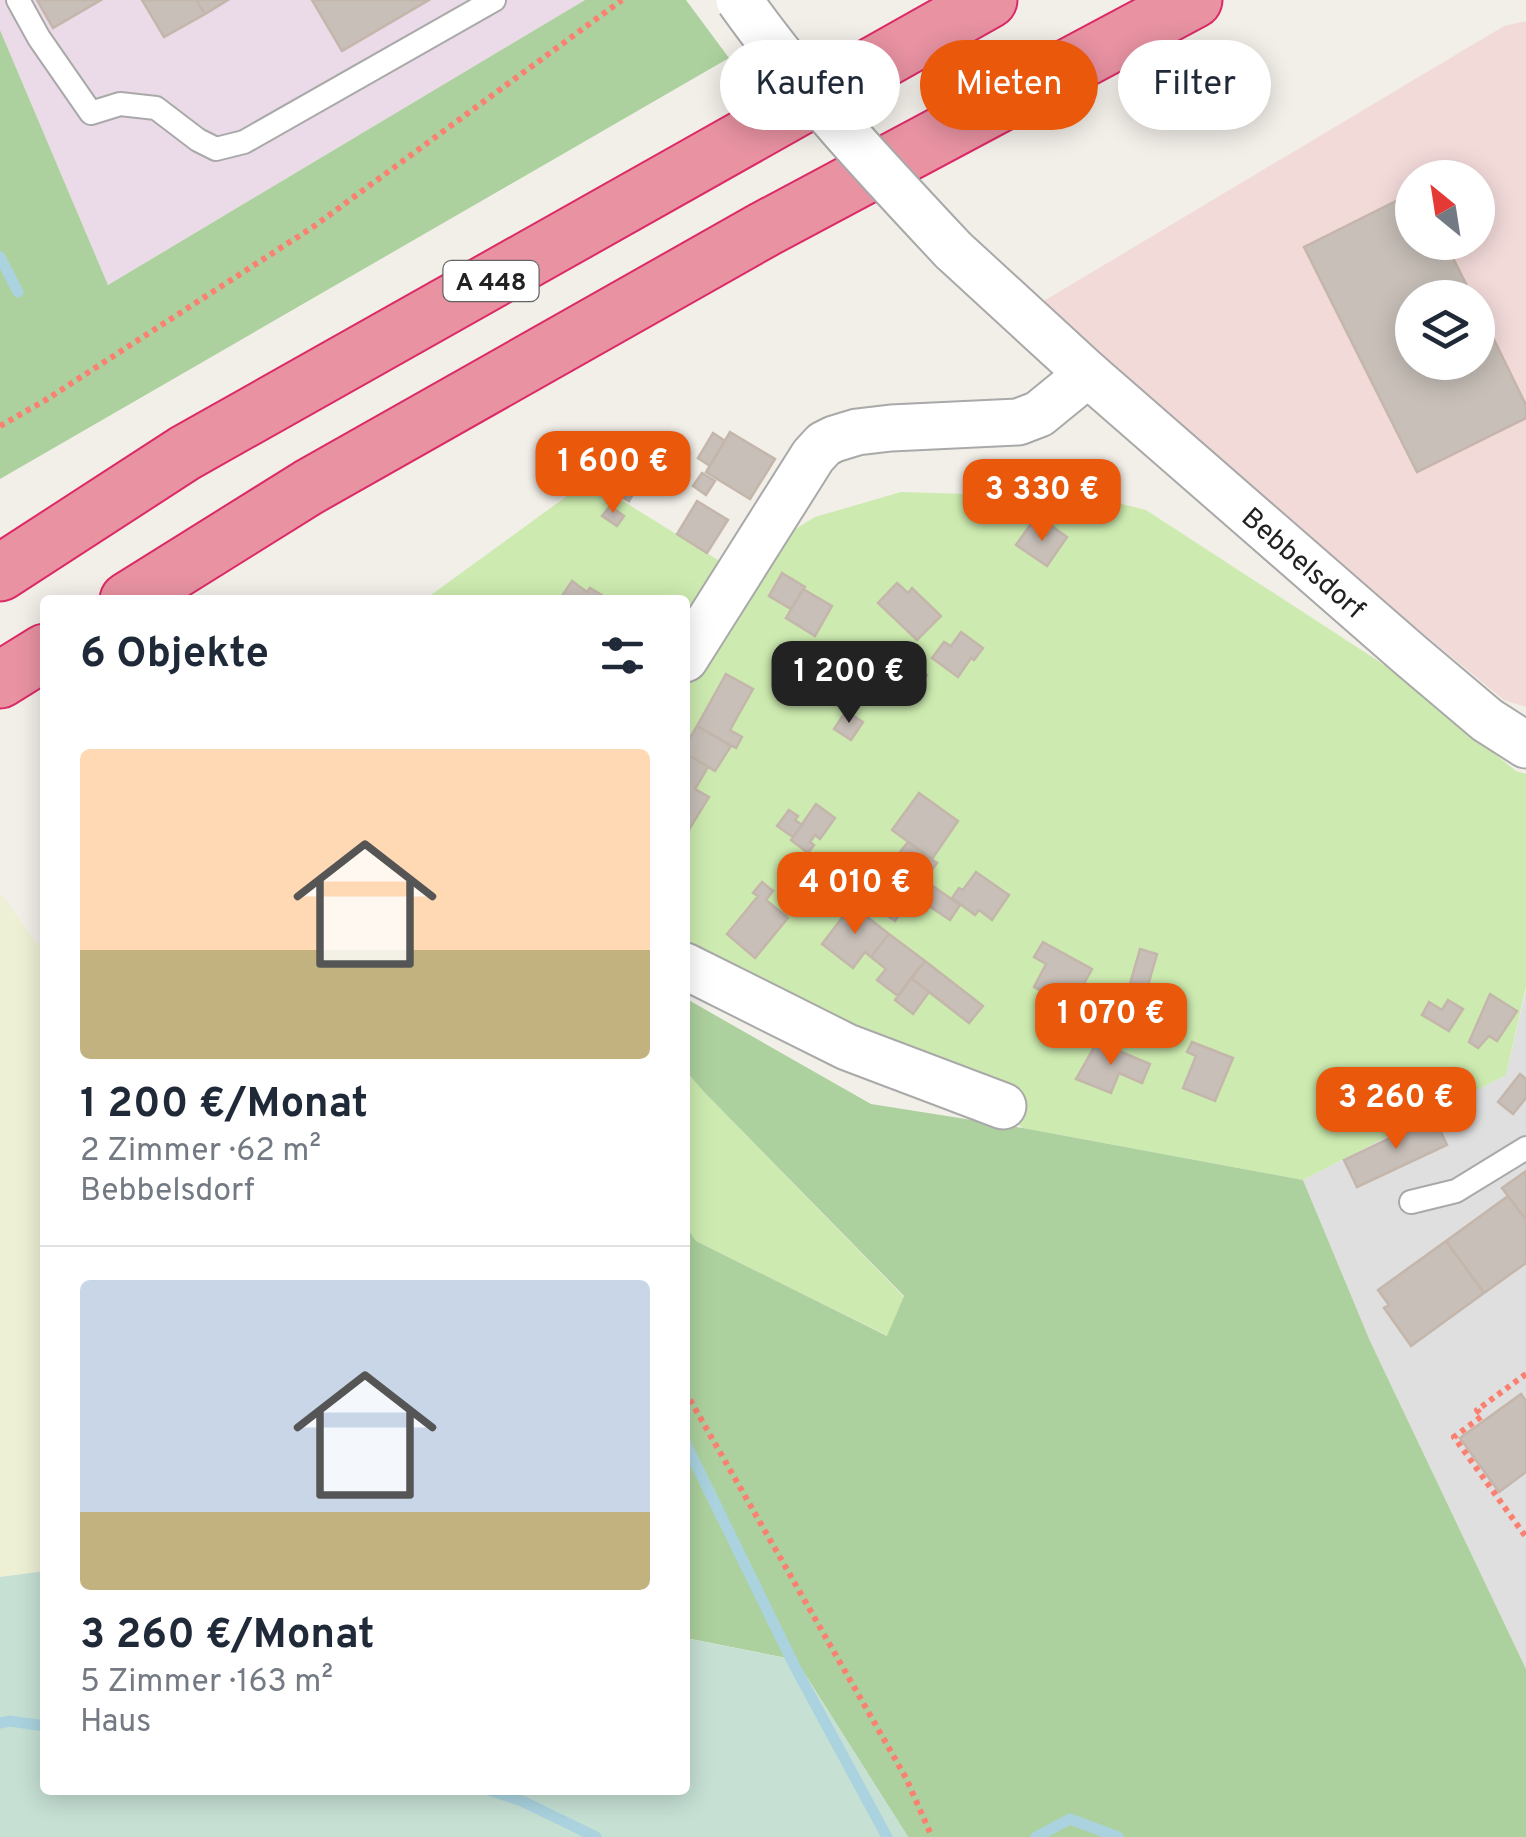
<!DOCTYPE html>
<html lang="de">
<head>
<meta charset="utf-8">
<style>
	:root { --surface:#fff; --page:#f2f2f3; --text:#1f2937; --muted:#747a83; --line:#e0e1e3; --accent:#ea580c }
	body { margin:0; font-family:Overpass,sans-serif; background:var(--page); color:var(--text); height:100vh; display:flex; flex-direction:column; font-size:38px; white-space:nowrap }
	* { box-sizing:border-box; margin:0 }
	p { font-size:32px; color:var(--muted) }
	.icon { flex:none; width:55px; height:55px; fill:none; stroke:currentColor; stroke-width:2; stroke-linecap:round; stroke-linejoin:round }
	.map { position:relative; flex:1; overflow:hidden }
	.details { position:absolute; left:40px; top:595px; width:650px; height:1200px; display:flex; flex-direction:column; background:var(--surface); border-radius:10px; box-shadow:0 5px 25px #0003 }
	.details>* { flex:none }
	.hud { position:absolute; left:720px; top:40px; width:655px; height:90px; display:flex; gap:20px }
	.needle { width:65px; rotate:330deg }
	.buttons { position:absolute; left:1395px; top:160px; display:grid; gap:20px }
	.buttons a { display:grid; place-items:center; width:100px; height:100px; border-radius:50%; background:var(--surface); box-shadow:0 5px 25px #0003; font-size:50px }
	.price { position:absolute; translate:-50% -85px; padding:0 22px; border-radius:20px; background:var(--accent); color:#fff; font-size:32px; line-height:65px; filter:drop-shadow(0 2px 5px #0008) }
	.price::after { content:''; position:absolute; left:50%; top:60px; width:30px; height:22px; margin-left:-15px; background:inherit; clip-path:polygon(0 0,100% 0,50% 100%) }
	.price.on { background:#222; color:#fff }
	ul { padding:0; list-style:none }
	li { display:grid; align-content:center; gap:20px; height:530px; padding:0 40px }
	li+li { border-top:2px solid var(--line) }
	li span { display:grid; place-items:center; height:310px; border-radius:10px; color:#555 }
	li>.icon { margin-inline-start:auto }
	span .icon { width:180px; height:180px; fill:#fffc; stroke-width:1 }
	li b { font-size:42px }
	h2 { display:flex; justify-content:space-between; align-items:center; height:120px; padding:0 40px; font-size:42px }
	.pill { padding:0 35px; border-radius:45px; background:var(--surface); box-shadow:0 5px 25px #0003; font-size:35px; line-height:90px }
	.pill.on { background:var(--accent); color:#fff }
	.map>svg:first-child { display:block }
	.residential { fill:#e0dfdf }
	.commercial { fill:#f2dad9; fill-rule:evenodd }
	.industrial { fill:#ebdbe8 }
	.farmland { fill:#eef0d5 }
	.grass { fill:#cdebb0 }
	.forest { fill:#add19e }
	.wetland { fill:#c6e0d4 }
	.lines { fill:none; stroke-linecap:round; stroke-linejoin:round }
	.stream { stroke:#aad3df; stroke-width:11 }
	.building { fill:#c7bfb8; stroke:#c4b6ab; stroke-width:2.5 }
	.lane-casing { stroke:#a9a9a9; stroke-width:26 }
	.street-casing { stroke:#a9a9a9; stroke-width:49 }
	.highway-casing { stroke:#dc2a67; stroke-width:59 }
	.path { stroke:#fa8072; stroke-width:6; stroke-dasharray:5 5; stroke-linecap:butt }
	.lane { stroke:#fff; stroke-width:22 }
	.street { stroke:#fff; stroke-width:45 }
	.highway { stroke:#e892a2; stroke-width:55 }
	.street-bridge-casing { stroke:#a9a9a9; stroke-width:49; stroke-linecap:butt }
	.street-bridge { stroke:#fff; stroke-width:45 }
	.labels { text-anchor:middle; stroke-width:10; stroke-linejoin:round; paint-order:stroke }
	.shield { fill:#fff; stroke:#646464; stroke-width:2.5 }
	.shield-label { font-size:25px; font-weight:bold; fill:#222 }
	.street-label { font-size:28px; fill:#222; stroke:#fff }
</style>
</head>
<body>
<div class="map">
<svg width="1526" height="1837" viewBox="0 0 1526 1837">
	<rect width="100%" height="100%" fill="#f2efe9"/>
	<path class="residential" d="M1526 990V1669L1370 1341 1303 1180 1506 1075Z"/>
	<path class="commercial" d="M1526 21V707L1504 700 1314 544 1037 305 1504 26ZM1412 178H1478V242H1412ZM1412 298H1478V362H1412Z"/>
	<path class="industrial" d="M0 0H585L108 285 0 30Z"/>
	<path class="farmland" d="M0 895 4 897 35 942 45 947V1571L0 1577Z"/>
	<path class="grass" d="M589 480 731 568 815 517 901 492 1098 498 1146 510 1386 666 1516 771 1526 774V987L1506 1075 1303 1180 1023 1128 960 1081 846 1036 685 942V600H424Z
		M685 1070 704 1092 904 1297 888 1336 696 1241 685 1225Z"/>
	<path class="forest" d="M585 0H686L729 58 0 479V30L108 285Z
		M685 998 871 1104 1023 1128 1303 1180 1370 1341 1526 1669V1837H908L796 1660 686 1638 685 1225 696 1241 887 1336 904 1296 704 1092 685 1070Z"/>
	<path class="wetland" d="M45 1571V1790H685V1638L796 1660 908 1837H0V1577Z"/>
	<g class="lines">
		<path class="stream" d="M0 257 18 292
			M685 1442 795 1667 887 1837
			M0 1723 10 1721 45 1726
			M489 1790 522 1801 596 1837
			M1036 1837 1070 1819 1118 1837"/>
	</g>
	<path class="building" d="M37 0H101L53 28Z
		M142 0H196L205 14 164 37Z
		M196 0H228L205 14Z
		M312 0H429L342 51Z
		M1412 193V242H1445L1473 298H1412V362H1478V307L1526 405V418L1417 472 1304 247Z
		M730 432 775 459 750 499 706 472Z
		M713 433 725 441 710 466 698 458Z
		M678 468 685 472 675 488 668 483Z
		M702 473 715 481 706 495 693 486Z
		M627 477 639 484 629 501 617 494Z
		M697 501 728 520 707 553 677 534Z
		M610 506 624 516 617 526 602 516Z
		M1031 524 1048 535 1053 527 1067 537 1047 566 1016 545Z
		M782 573 805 587 791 609 769 596Z
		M572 581 587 592 590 588 605 597 604 600H562L560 599Z
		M897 583 908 593 912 588 941 616 917 640 878 603Z
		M803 589 832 606 815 636 786 618Z
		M961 632 983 648 974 660 971 658 958 677 932 658 944 642 951 646Z
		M906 660 927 675 912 695 892 680Z
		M726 674 753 689 730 730 742 737 736 748 697 726Z
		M831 682 854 696 846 710 822 696Z
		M844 714 850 718 852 715 863 722 851 740 834 729Z
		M697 726 731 746 715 771 685 753V746Z
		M685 753 708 767 695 789 709 797 685 836Z
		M919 793 958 821 932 859 892 830Z
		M816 804 835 818 820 839 815 835 810 842 814 845 808 853 791 840Z
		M789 810 798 816 795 820 802 825 793 837 777 826Z
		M908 842 937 863 924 880 894 860Z
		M894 860 924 880 895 921 865 900Z
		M976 872 1009 895 992 920 979 910 975 915 952 898 959 888 963 890Z
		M924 880 960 905 950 920 914 896Z
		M762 882 773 891 766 900 788 918 755 958 727 934 758 896 753 893Z
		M852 905 889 934 871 957 865 952 853 968 822 944Z
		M889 934 925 961 898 996 877 980 886 969 871 957Z
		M1043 942 1092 969 1071 1007 1034 987 1046 964 1034 957Z
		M1140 949 1157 954 1147 989 1130 984Z
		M925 961 983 1006 969 1023 911 978Z
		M911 978 929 992 913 1014 895 1000Z
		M1490 994 1517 1011 1497 1041 1489 1036 1478 1048 1469 1042Z
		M1448 1000 1463 1009 1449 1031 1422 1015 1429 1002 1442 1010Z
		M1097 1042 1150 1064 1142 1083 1119 1073 1111 1093 1076 1079Z
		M1192 1042 1233 1058 1215 1101 1183 1088 1196 1056 1187 1052Z
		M1520 1074 1526 1079V1098L1513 1114 1498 1102Z
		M1434 1117 1447 1145 1357 1187 1344 1160Z
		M1526 1171V1220L1502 1188Z
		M1508 1196 1526 1220V1263L1484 1293 1446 1241Z
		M1446 1241 1484 1293 1411 1346 1384 1308 1389 1305 1378 1290Z
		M1521 1394 1526 1401V1472L1499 1492 1460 1438Z"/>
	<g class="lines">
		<defs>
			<path id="lane" d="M18 0 39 38 91 113 120 104 156 108 198 140 216 149 244 142 494 0
				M1411 1202 1456 1191 1526 1148"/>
			<g id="street">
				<path id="s1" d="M953 250 1088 374 1409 654 1487 720 1526 745"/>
				<path d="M685 659 813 456 824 444 834 439 857 432 891 428 1018 422 1039 414 1088 374"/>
				<path d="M685 966 847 1047 1003 1106"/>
			</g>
			<path id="highway" d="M0 573 185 453 989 0
				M128 600 309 487 765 229 1194 0
				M0 680 45 652"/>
		</defs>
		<use href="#lane" class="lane-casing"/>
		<use href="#street" class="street-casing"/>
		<use href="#highway" class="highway-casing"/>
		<path class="path" d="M0 426 44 401 313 227 622 0
			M1526 1374 1477 1410 1482 1416 1454 1437 1526 1537
			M685 1391 906 1778 932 1837"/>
		<use href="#lane" class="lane"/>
		<use href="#street" class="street"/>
		<use href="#highway" class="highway"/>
		<defs>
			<path id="street-bridge" d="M739 0C803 90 878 170 953 250"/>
		</defs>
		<use href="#street-bridge" class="street-bridge-casing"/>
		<use href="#street-bridge" class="street-bridge"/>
	</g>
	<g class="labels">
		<rect class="shield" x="443.5" y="261" width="95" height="40" rx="8"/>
		<g class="shield-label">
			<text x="491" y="290">A 448</text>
		</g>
		<g class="street-label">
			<text dy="10" stroke="none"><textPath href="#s1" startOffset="470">Bebbelsdorf</textPath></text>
		</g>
	</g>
</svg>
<div class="buttons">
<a><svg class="needle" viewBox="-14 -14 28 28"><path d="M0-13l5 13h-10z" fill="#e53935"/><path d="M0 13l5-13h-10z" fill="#747a83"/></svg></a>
<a><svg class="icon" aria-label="layers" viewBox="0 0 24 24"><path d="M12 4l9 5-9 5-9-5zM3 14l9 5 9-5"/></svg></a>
</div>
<b class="price" style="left:613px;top:516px">1 600 €</b>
<b class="price" style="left:1042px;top:544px">3 330 €</b>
<b class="price on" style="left:849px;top:726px">1 200 €</b>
<b class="price" style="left:855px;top:937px">4 010 €</b>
<b class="price" style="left:1111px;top:1068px">1 070 €</b>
<b class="price" style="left:1396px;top:1152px">3 260 €</b>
<div class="hud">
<a class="pill">Kaufen</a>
<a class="pill on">Mieten</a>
<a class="pill">Filter</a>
</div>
<section class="details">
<h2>6 Objekte<svg class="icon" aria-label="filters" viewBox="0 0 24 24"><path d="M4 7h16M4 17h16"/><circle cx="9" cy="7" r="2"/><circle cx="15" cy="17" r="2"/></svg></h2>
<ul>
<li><span style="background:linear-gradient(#ffd9b3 65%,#c2b280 0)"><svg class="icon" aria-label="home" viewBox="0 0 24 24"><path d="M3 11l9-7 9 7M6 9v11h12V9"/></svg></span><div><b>1 200 €/Monat</b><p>2 Zimmer · 62 m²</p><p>Bebbelsdorf</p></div></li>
<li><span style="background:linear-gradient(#c9d6e8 75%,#c2b280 0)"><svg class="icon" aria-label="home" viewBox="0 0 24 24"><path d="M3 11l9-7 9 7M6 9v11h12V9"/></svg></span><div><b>3 260 €/Monat</b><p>5 Zimmer · 163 m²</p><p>Haus</p></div></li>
</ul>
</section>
</div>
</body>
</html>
